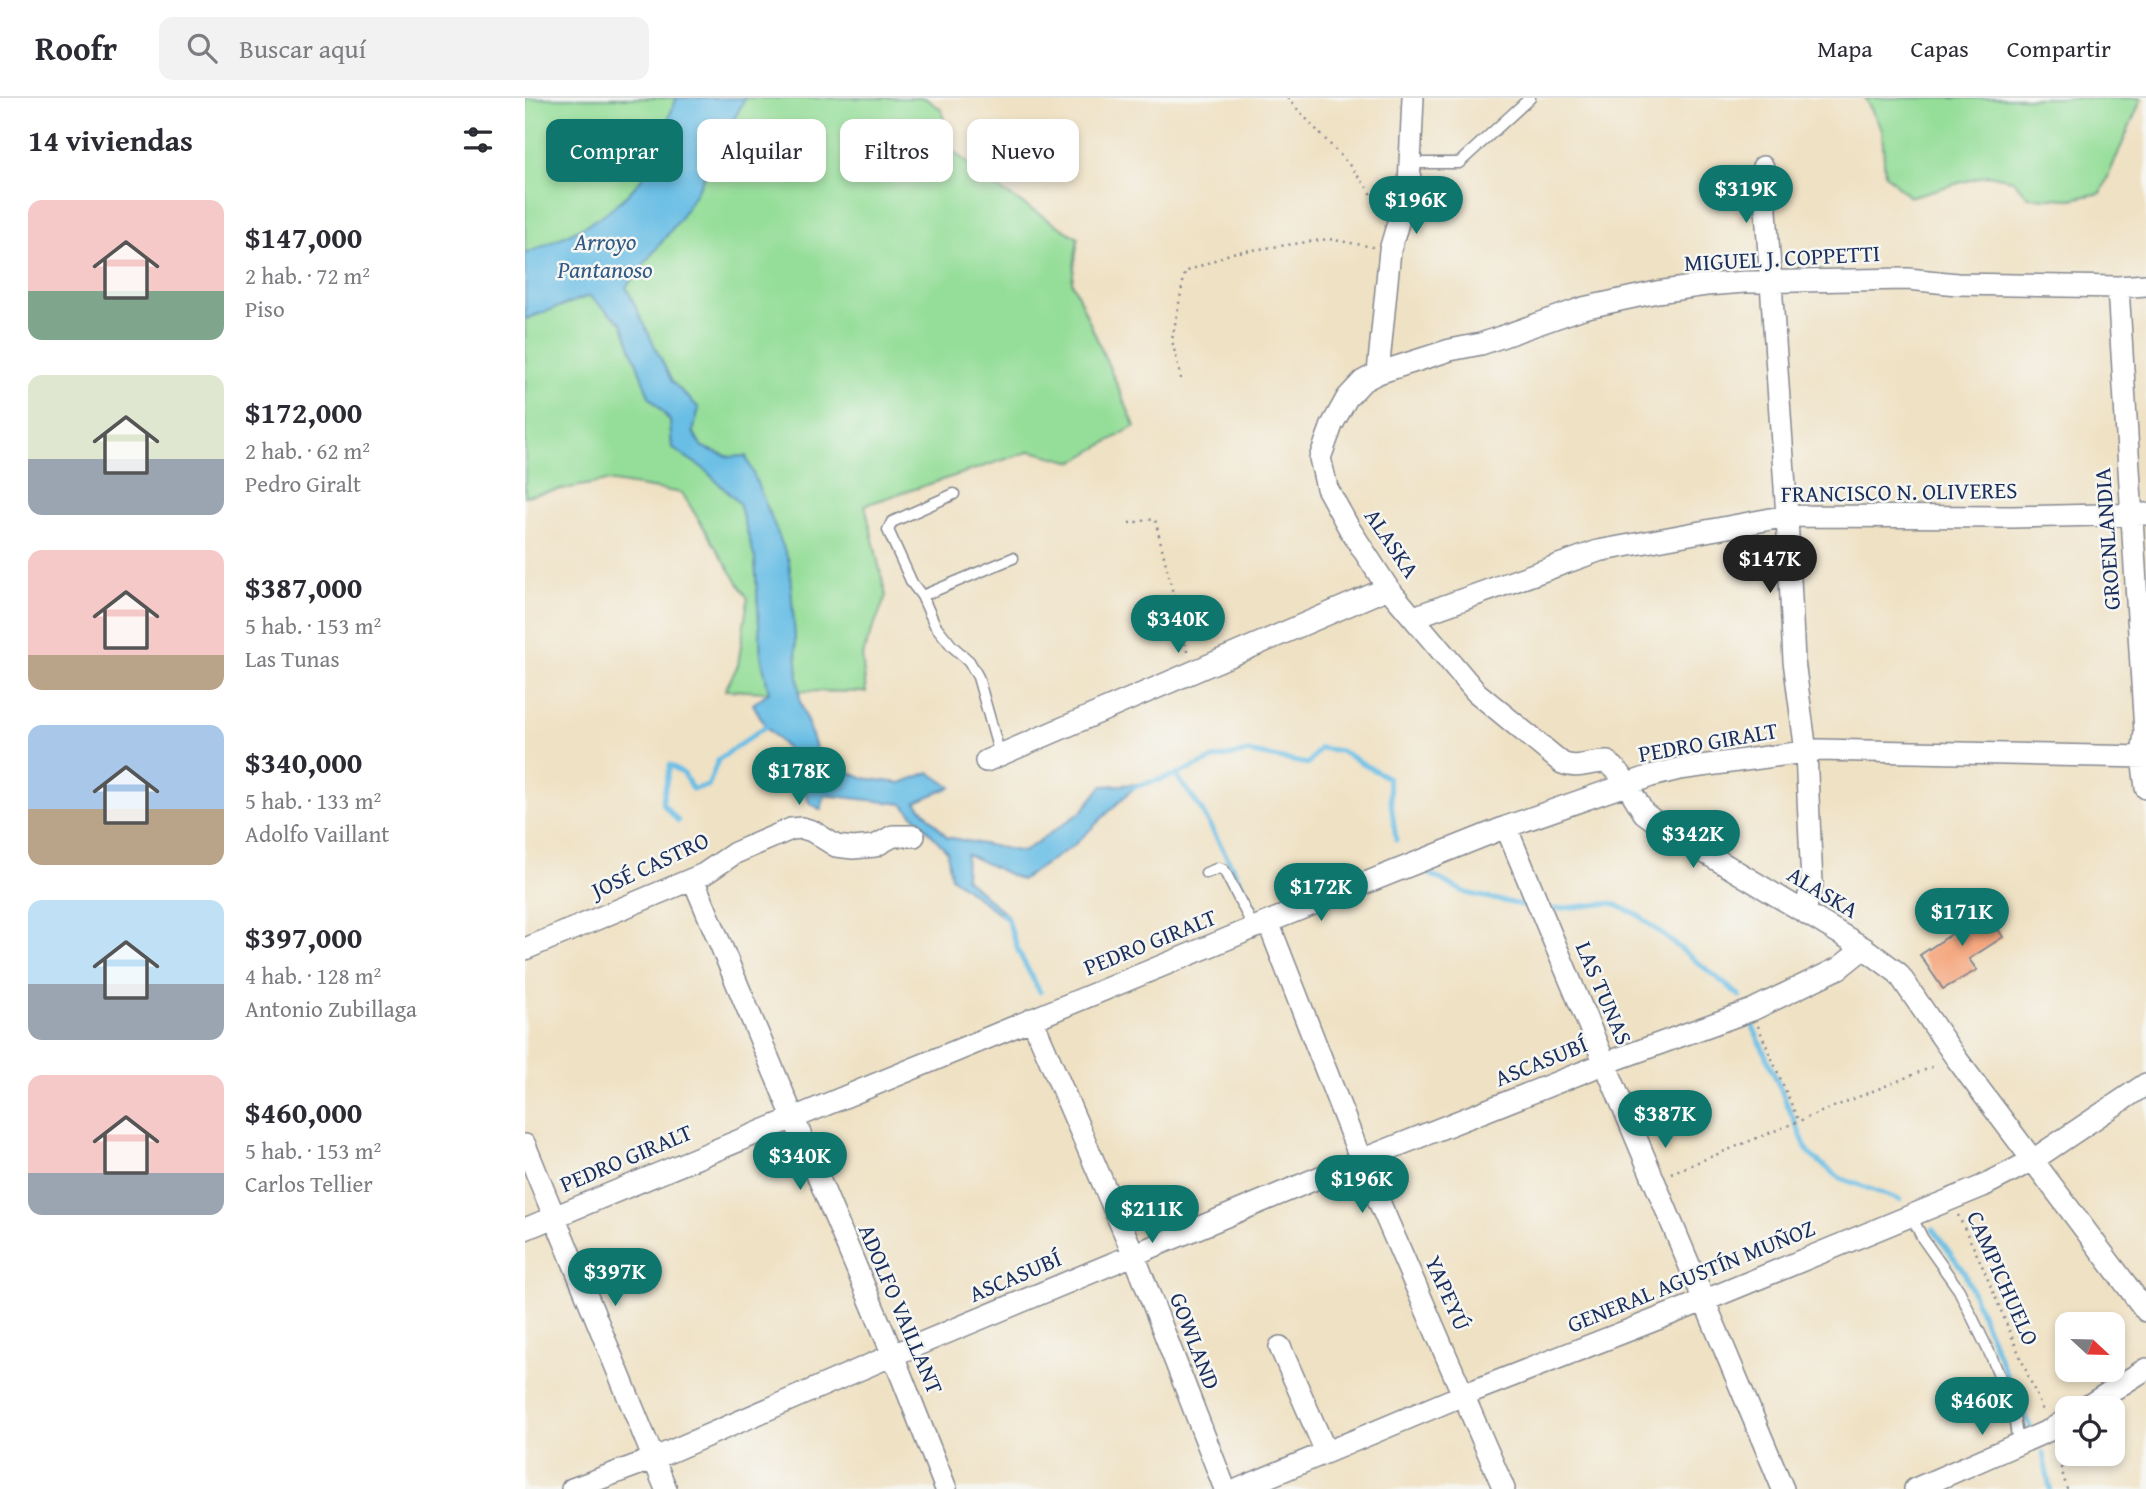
<!DOCTYPE html>
<html lang="es">
<head>
<meta charset="utf-8">
<style>
	:root { --surface:#fff; --page:#f2f2f3; --text:#2b2b33; --muted:#7c7c81; --line:#e1e1e2; --accent:#0f766e }
	body { margin:0; font-family:"Gentium Book Plus",serif; background:var(--page); color:var(--text); height:100vh; display:flex; flex-direction:column; font-size:26px; white-space:nowrap }
	* { box-sizing:border-box; margin:0 }
	p { font-size:23px; color:var(--muted) }
	.icon { flex:none; width:38px; height:38px; fill:none; stroke:currentColor; stroke-width:2; stroke-linecap:round; stroke-linejoin:round }
	.map { position:relative; flex:1; overflow:hidden }
	.side { display:flex; flex-direction:column; background:var(--surface); width:525px }
	.side>* { flex:none }
	.banner { position:absolute; left:21px; top:21px; width:665px; height:63px; display:flex; gap:14px }
	.needle { width:46px; rotate:112deg }
	.tools { position:absolute; left:1530px; top:1214px; display:grid; gap:14px }
	.tools a { display:grid; place-items:center; width:70px; height:70px; border-radius:14px; background:var(--surface); box-shadow:0 4px 10px #0003; font-size:35px }
	.price { position:absolute; translate:-50% -60px; padding:0 16px; border-radius:24px; background:var(--accent); color:#fff; font-size:23px; line-height:46px; filter:drop-shadow(0 2px 4px #0008) }
	.price::after { content:''; position:absolute; left:50%; top:42px; width:21px; height:16px; margin-left:-10px; background:inherit; clip-path:polygon(0 0,100% 0,50% 100%) }
	.price.selected { background:#222; color:#fff }
	ul { padding:0; list-style:none }
	li { display:flex; align-items:center; gap:21px; height:175px; padding:0 28px }
	li span { display:grid; place-items:center; flex:none; width:196px; height:140px; border-radius:14px; color:#555 }
	li>.icon { margin-inline-start:auto }
	span .icon { width:84px; height:84px; fill:#fffc; stroke-width:1 }
	li b { font-size:30px }
	h2 { display:flex; justify-content:space-between; align-items:center; height:84px; padding:0 28px; font-size:30px }
	.chip { padding:0 24px; border-radius:14px; background:var(--surface); box-shadow:0 4px 10px #0003; font-size:24px; line-height:63px }
	.chip.selected { background:var(--accent); color:#fff }
	header { display:flex; align-items:center; gap:42px; box-sizing:border-box; height:98px; padding:0 35px; background:var(--surface); border-bottom:2px solid var(--line) }
	header strong { font-size:33px }
	nav { display:flex; gap:38px; margin-inline-start:auto; font-size:24px }
	.search { width:490px; height:63px; background:var(--page); display:flex; align-items:center; gap:18px; box-sizing:border-box; padding:0 24px; border-radius:14px; color:var(--muted); font-size:26px }
	main { display:flex; flex:1; min-height:0 }
	.map>svg:first-child { display:block }
	.green { fill:#95de99; stroke:#58867c; stroke-width:2 }
	.water { fill:#69bee5; stroke:#4276a2; stroke-width:2 }
	.lines { fill:none; stroke-linecap:round; stroke-linejoin:round }
	.stream { stroke:#69bee5; stroke-width:5 }
	.building { fill:#f5a77f }
	.lane-casing { stroke:#858890; stroke-width:13 }
	.street-casing { stroke:#858890; stroke-width:24 }
	.path { stroke:#858890; stroke-width:2.5; stroke-dasharray:2 5; stroke-linecap:butt }
	.lane { stroke:#fff; stroke-width:10 }
	.street { stroke:#fff; stroke-width:21 }
	.labels { text-anchor:middle; stroke-width:5; stroke-linejoin:round; paint-order:stroke }
	.street-label { font-size:23px; fill:#1b2f5e; stroke:#f6f6f2 }
	.water-label { font-size:24px; font-style:italic; fill:#325a86; stroke:#f6f6f2 }
</style>
</head>
<body>
<header>
<strong>Roofr</strong>
<div class="search"><svg class="icon" aria-label="search" viewBox="0 0 24 24"><circle cx="10" cy="10" r="6"/><path d="M15 15l6 6"/></svg>Buscar aquí</div>
<nav><a>Mapa</a><a>Capas</a><a>Compartir</a></nav>
</header>
<main>
<section class="side">
<h2>14 viviendas<svg class="icon" aria-label="filters" viewBox="0 0 24 24"><path d="M4 7h16M4 17h16"/><circle cx="9" cy="7" r="2"/><circle cx="15" cy="17" r="2"/></svg></h2>
<ul>
<li><span style="background:linear-gradient(#f6c9c9 65%,#7fa58c 0)"><svg class="icon" aria-label="home" viewBox="0 0 24 24"><path d="M3 11l9-7 9 7M6 9v11h12V9"/></svg></span><div><b>$147,000</b><p>2 hab. · 72 m²</p><p>Piso</p></div></li>
<li><span style="background:linear-gradient(#dfe7d0 60%,#9aa5b1 0)"><svg class="icon" aria-label="home" viewBox="0 0 24 24"><path d="M3 11l9-7 9 7M6 9v11h12V9"/></svg></span><div><b>$172,000</b><p>2 hab. · 62 m²</p><p>Pedro Giralt</p></div></li>
<li><span style="background:linear-gradient(#f6c9c9 75%,#b9a48a 0)"><svg class="icon" aria-label="home" viewBox="0 0 24 24"><path d="M3 11l9-7 9 7M6 9v11h12V9"/></svg></span><div><b>$387,000</b><p>5 hab. · 153 m²</p><p>Las Tunas</p></div></li>
<li><span style="background:linear-gradient(#a9c7e8 60%,#b9a48a 0)"><svg class="icon" aria-label="home" viewBox="0 0 24 24"><path d="M3 11l9-7 9 7M6 9v11h12V9"/></svg></span><div><b>$340,000</b><p>5 hab. · 133 m²</p><p>Adolfo Vaillant</p></div></li>
<li><span style="background:linear-gradient(#bfe0f5 60%,#9aa5b1 0)"><svg class="icon" aria-label="home" viewBox="0 0 24 24"><path d="M3 11l9-7 9 7M6 9v11h12V9"/></svg></span><div><b>$397,000</b><p>4 hab. · 128 m²</p><p>Antonio Zubillaga</p></div></li>
<li><span style="background:linear-gradient(#f6c9c9 70%,#9aa5b1 0)"><svg class="icon" aria-label="home" viewBox="0 0 24 24"><path d="M3 11l9-7 9 7M6 9v11h12V9"/></svg></span><div><b>$460,000</b><p>5 hab. · 153 m²</p><p>Carlos Tellier</p></div></li>
</ul>
</section>
<div class="map">
<svg width="1621" height="1391" viewBox="0 0 1621 1391">
	<rect width="100%" height="100%" fill="#f6f6f2"/>
	<filter id="ink" filterUnits="userSpaceOnUse"><feTurbulence type="fractalNoise" baseFrequency=".0143" numOctaves="2"/><feDisplacementMap in="SourceGraphic" scale="14" xChannelSelector="R" yChannelSelector="G"/><feConvolveMatrix kernelMatrix="1 2 1 2 8 2 1 2 1" color-interpolation-filters="sRGB"/></filter>
	<filter id="wash" filterUnits="userSpaceOnUse"><feTurbulence type="fractalNoise" baseFrequency=".00686" numOctaves="4" result="noise"/><feDisplacementMap in="SourceGraphic" scale="28" xChannelSelector="R" yChannelSelector="G"/><feGaussianBlur stdDeviation="1.57" result="paint"/><feColorMatrix in="noise" values="0 0 0 0 0 0 0 0 0 0 0 0 0 0 0 0 0 1.4 0 .05"/><feComposite in="paint" operator="in"/></filter>
	<g filter="url(#wash)">
		<rect width="100%" height="100%" fill="#efe1c3"/>
		<path class="green" d="M0 0H152C142 21 134 53 123 71 94 117 48 135 0 156Z
			M220 0H400L417 12 422 48 472 90 553 140 547 184 610 328 548 364 506 353 340 407 361 498 337 558 341 594 274 593 264 463 205 359 177 349 168 333 174 310 147 284 101 189 154 122 173 91Z
			M1340 0H1617L1576 95 1546 101 1503 99 1488 82 1463 77 1384 99 1360 76 1357 32Z
			M64 198 97 225 124 298 145 323 147 350 178 370 214 405 230 461 236 557 244 594 200 592 213 567 223 501 157 395 82 383 0 398V221Z"/>
		<path class="water" d="M152 0H220L173 91 154 122 101 189 147 284 174 310 168 334 177 349 204 359 221 358 264 463 275 603 295 661 337 680 376 685 404 674 426 689 391 704 422 739 498 754 557 713 577 688 613 686 548 748 496 782 441 756 440 780 483 818 481 821 426 779 422 753 378 706 300 697 296 712 284 704 267 656 241 629 228 606 244 594 236 557 230 461 214 405 178 370 147 350 145 323 124 298 97 225 64 198 0 221V156C48 135 94 117 123 71 134 53 142 21 152 0Z"/>
		<g class="lines">
			<path class="stream" d="M651 677 676 711 729 809
				M608 689 651 677 688 661 723 654 783 666 795 650 816 653 863 680 871 742
				M153 723 137 705 145 667 159 676 167 691 183 688 193 662 245 625
				M905 776 941 795 1001 808
				M1029 811 1087 805 1113 817 1215 898
				M477 816 482 820 494 855 515 894
				M1226 924 1284 1056 1315 1080 1375 1102
				M1408 1131 1439 1174 1486 1288 1506 1330
				M1518 1355 1525 1391"/>
		</g>
		<g id="blocks">
			<path class="building" d="M1458 808 1478 839 1444 861 1452 872 1418 891 1395 857 1436 830 1433 825Z"/>
		</g>
	</g>
	<g filter="url(#ink)">
		<use href="#blocks" fill-opacity="0" stroke="#858890" stroke-width="2"/>
		<g class="lines">
			<defs>
				<path id="lane" d="M885 65H934L1005 0
					M429 396 367 424 363 432 387 485 397 498 410 527 427 548 444 563 453 579 475 657
					M397 498 488 460
					M681 775 694 770 699 772 729 830
					M1386 1118 1398 1141 1434 1192 1467 1260 1488 1311 1493 1346"/>
				<path id="street" d="M1238 69 1262 418 1269 563 1281 654 1287 786 1280 813
					M1621 187 1593 189 1432 186 1383 181 1220 184 1181 187 1132 194 1058 210 956 246 925 252 853 275 838 283 822 300 807 327 795 360 802 390 824 430 863 490 951 594 1037 665C1053 672 1066 663 1083 664L1096 677 1119 715 1139 730 1339 850 1373 875 1431 960 1621 1213
					M1593 189 1620 634 1617 659 1621 690
					M853 275 865 152 884 87 888 0
					M889 519 1073 453 1262 418 1487 419 1621 416
					M461 663 863 490
					M981 729 1258 1391
					M168 781 368 1257 421 1391
					M743 824 836 1062 979 1391
					M0 851 179 776 210 755 266 731 277 730 287 733 311 748 328 750 350 748 368 738H389
					M507 921 609 1157 700 1391
					M0 1047 141 1391
					M0 1131 743 824 981 729 1126 678 1154 671 1293 652 1621 659
					M755 1249 801 1354
					M1558 1311 1621 1271
					M47 1391 128 1361 368 1257 836 1062 1081 965 1227 912 1314 870 1339 850
					M714 1391 938 1297 1181 1202 1458 1088 1508 1062 1621 986
					M1390 1391 1525 1332 1542 1321"/>
			</defs>
			<use href="#lane" class="lane-casing"/>
			<use href="#street" class="street-casing"/>
			<path class="path" d="M762 0 827 70 858 111
				M656 281 647 242 660 174 707 155 804 141 848 149
				M604 425 630 421 663 557
				M1233 928 1273 1022
				M1146 1075 1412 967
				M1433 1117 1456 1165 1518 1313
				M1530 1349 1542 1391"/>
			<use href="#lane" class="lane"/>
			<use href="#street" class="street"/>
		</g>
	</g>
	<g class="labels">
		<g class="street-label">
			<text transform="translate(1257 160) rotate(-3)" y="8">MIGUEL J. COPPETTI</text>
			<text transform="translate(1374 394) rotate(-1)" y="8">FRANCISCO N. OLIVERES</text>
			<text transform="translate(1582 441) rotate(-94)" y="8">GROENLANDIA</text>
			<text transform="translate(867 445) rotate(56)" y="8">ALASKA</text>
			<text transform="translate(1183 644) rotate(-10)" y="8">PEDRO GIRALT</text>
			<text transform="translate(125 767) rotate(-25)" y="8">JOSÉ CASTRO</text>
			<text transform="translate(1298 794) rotate(31)" y="8">ALASKA</text>
			<text transform="translate(625 844) rotate(-22)" y="8">PEDRO GIRALT</text>
			<text transform="translate(1079 895) rotate(67)" y="8">LAS TUNAS</text>
			<text transform="translate(1016 963) rotate(-22)" y="8">ASCASUBÍ</text>
			<text transform="translate(101 1060) rotate(-23)" y="8">PEDRO GIRALT</text>
			<text transform="translate(490 1178) rotate(-23)" y="8">ASCASUBÍ</text>
			<text transform="translate(1166 1178) rotate(-22)" y="8">GENERAL AGUSTÍN MUÑOZ</text>
			<text transform="translate(1478 1180) rotate(66)" y="8">CAMPICHUELO</text>
			<text transform="translate(923 1195) rotate(66)" y="8">YAPEYÚ</text>
			<text transform="translate(376 1211) rotate(67)" y="8">ADOLFO VAILLANT</text>
			<text transform="translate(670 1243) rotate(69)" y="8">GOWLAND</text>
		</g>
		<g class="water-label">
			<text x="80" y="152">Arroyo<tspan x="80" dy="28">Pantanoso</tspan></text>
		</g>
	</g>
</svg>
<div class="tools">
<a><svg class="needle" viewBox="-14 -14 28 28"><path d="M0-13l5 13h-10z" fill="#e53935"/><path d="M0 13l5-13h-10z" fill="#7c7c81"/></svg></a>
<a><svg class="icon" aria-label="locate" viewBox="0 0 24 24"><circle cx="12" cy="12" r="6"/><path d="M12 2v4M12 18v4M2 12h4M18 12h4"/></svg></a>
</div>
<b class="price" style="left:1221px;top:127px">$319K</b>
<b class="price" style="left:891px;top:138px">$196K</b>
<b class="price selected" style="left:1245px;top:497px">$147K</b>
<b class="price" style="left:653px;top:557px">$340K</b>
<b class="price" style="left:274px;top:709px">$178K</b>
<b class="price" style="left:1168px;top:772px">$342K</b>
<b class="price" style="left:796px;top:825px">$172K</b>
<b class="price" style="left:1437px;top:850px">$171K</b>
<b class="price" style="left:1140px;top:1052px">$387K</b>
<b class="price" style="left:275px;top:1094px">$340K</b>
<b class="price" style="left:837px;top:1117px">$196K</b>
<b class="price" style="left:627px;top:1147px">$211K</b>
<b class="price" style="left:90px;top:1210px">$397K</b>
<b class="price" style="left:1457px;top:1339px">$460K</b>
<div class="banner">
<a class="chip selected">Comprar</a>
<a class="chip">Alquilar</a>
<a class="chip">Filtros</a>
<a class="chip">Nuevo</a>
</div>
</div>
</main>
</body>
</html>
